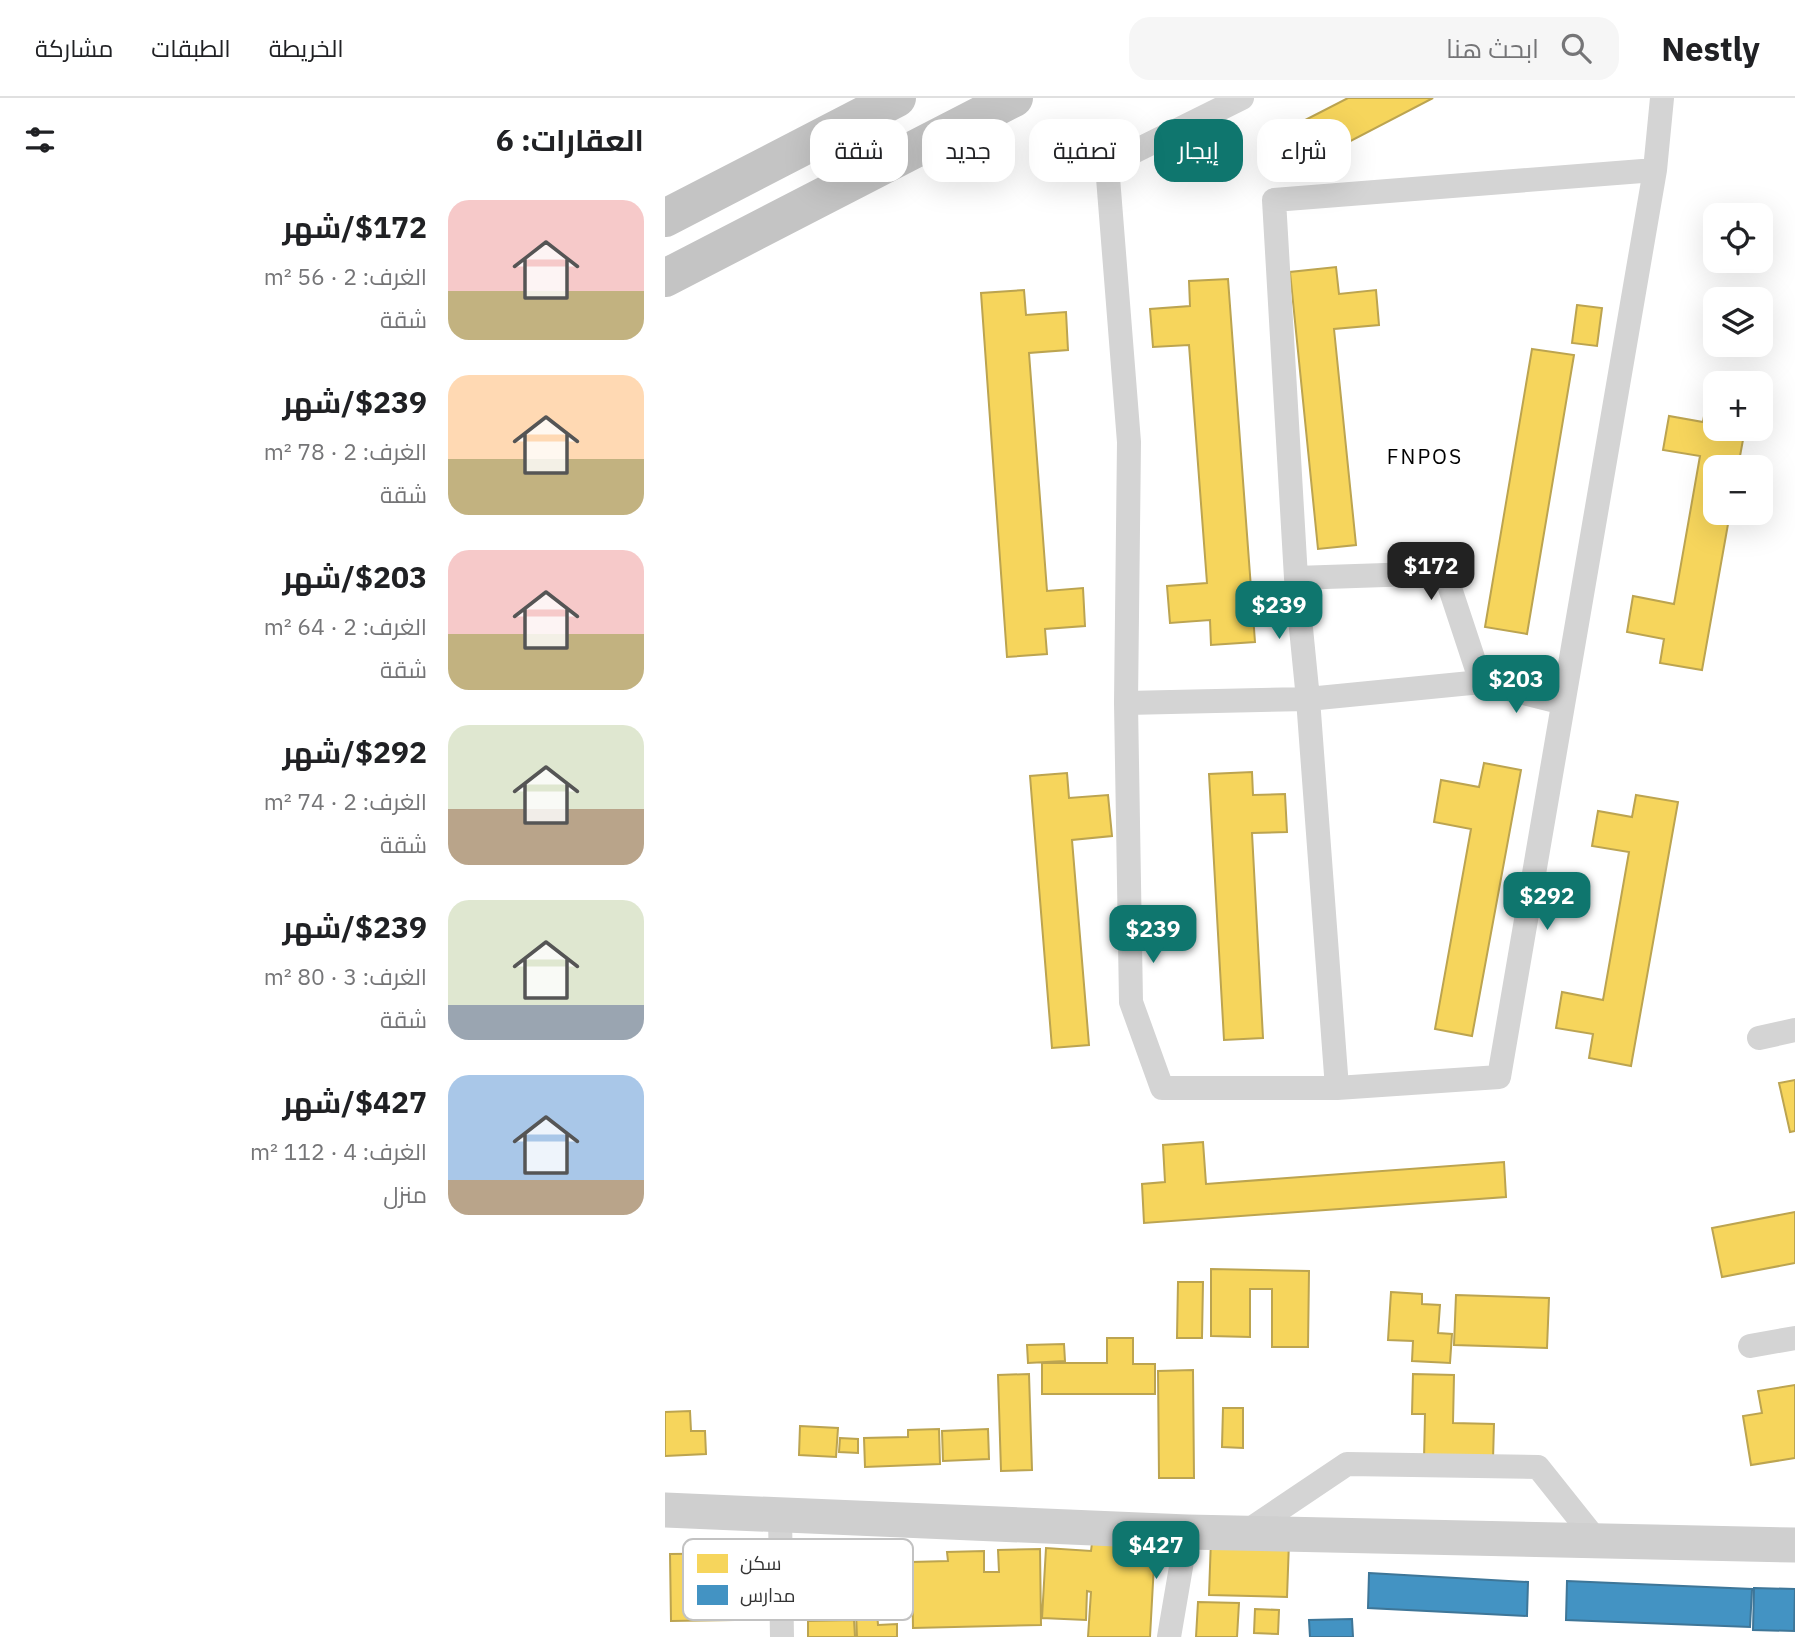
<!DOCTYPE html>
<html lang="ar">
<head>
<meta charset="utf-8">
<style>
	:root { --surface:#fff; --page:#f6f6f6; --text:#202124; --muted:#757577; --line:#e0e0e0; --accent:#0f766e }
	body { margin:0; font-family:"IBM Plex Sans",Cairo,sans-serif; background:var(--page); color:var(--text); direction:rtl; height:100vh; display:flex; flex-direction:column; font-size:26px; white-space:nowrap }
	* { box-sizing:border-box; margin:0 }
	p { font-size:23px; color:var(--muted) }
	.icon { flex:none; width:38px; height:38px; fill:none; stroke:currentColor; stroke-width:2; stroke-linecap:round; stroke-linejoin:round }
	.map { position:relative; flex:1; overflow:hidden; direction:ltr }
	.sheet { display:flex; flex-direction:column; background:var(--surface); width:665px }
	.sheet>* { flex:none }
	.guide { position:absolute; left:21px; top:21px; width:665px; height:63px; direction:rtl; display:flex; gap:14px }
	.controls { position:absolute; left:1038px; top:105px; display:grid; gap:14px }
	.controls a { display:grid; place-items:center; width:70px; height:70px; border-radius:14px; background:var(--surface); box-shadow:0 7px 28px #0002; font-size:35px }
	.price { position:absolute; translate:-50% -60px; padding:0 16px; border-radius:14px; background:var(--accent); color:#fff; font-size:23px; line-height:46px; filter:drop-shadow(0 2px 4px #0008) }
	.price::after { content:''; position:absolute; left:50%; top:42px; width:21px; height:16px; margin-left:-10px; background:inherit; clip-path:polygon(0 0,100% 0,50% 100%) }
	.price.on { background:#222; color:#fff }
	ul { padding:0; list-style:none }
	li { display:flex; align-items:center; gap:21px; height:175px; padding:0 21px }
	li span { display:grid; place-items:center; flex:none; width:196px; height:140px; border-radius:21px; color:#555 }
	li>.icon { margin-inline-start:auto }
	span .icon { width:84px; height:84px; fill:#fffc; stroke-width:1 }
	li b { font-size:30px }
	h2 { display:flex; justify-content:space-between; align-items:center; height:84px; padding:0 21px; font-size:30px }
	.chip { padding:0 24px; border-radius:21px; background:var(--surface); box-shadow:0 7px 28px #0002; font-size:24px; line-height:63px }
	.chip.on { background:var(--accent); color:#fff }
	header { display:flex; align-items:center; gap:42px; box-sizing:border-box; height:98px; padding:0 35px; background:var(--surface); border-bottom:2px solid var(--line) }
	header strong { font-size:33px }
	nav { display:flex; gap:38px; margin-inline-start:auto; font-size:24px }
	.search { width:490px; height:63px; background:var(--page); display:flex; align-items:center; gap:18px; box-sizing:border-box; padding:0 24px; border-radius:21px; color:var(--muted); font-size:26px }
	main { display:flex; flex:1; min-height:0 }
	.map>svg:first-child { display:block }
	.homes { fill:#f6d55c; stroke:#bca450; stroke-width:2 }
	.schools { fill:#4393c3; stroke:#3e7698; stroke-width:2 }
	.lines { fill:none; stroke-linecap:round; stroke-linejoin:round }
	.street { stroke:#d4d4d4; stroke-width:24 }
	.secondary { stroke:#cfcfcf; stroke-width:35 }
	.highway { stroke:#c4c4c4; stroke-width:38 }
	.labels { text-anchor:middle; stroke-width:7; stroke-linejoin:round; paint-order:stroke }
	.neighbourhood-label { font-size:21px; letter-spacing:2px; fill:#000; stroke:#fff }
	.key { fill:#fff; stroke:#c2c2c2; stroke-width:2 }
	.key-label { font-size:19px; fill:#333 }
</style>
</head>
<body>
<header>
<strong>Nestly</strong>
<div class="search"><svg class="icon" aria-label="search" viewBox="0 0 24 24"><circle cx="10" cy="10" r="6"/><path d="M15 15l6 6"/></svg>ابحث هنا</div>
<nav><a>الخريطة</a><a>الطبقات</a><a>مشاركة</a></nav>
</header>
<main>
<div class="map">
<svg width="1130" height="1539" viewBox="0 0 1130 1539">
	<rect width="100%" height="100%" fill="#fff"/>
	<path class="homes" d="M683 0H768L630 72 611 37Z
		M671 169 674 196 711 192 714 227 669 231 691 447 653 451 625 174Z
		M563 181 590 544 546 547 545 522 505 525 502 488 542 485 524 247 488 249 485 211 525 208 524 183Z
		M359 192 361 217 401 214 403 252 364 255 382 493 418 490 420 528 380 531 382 556 342 559 316 195Z
		M912 207 937 210 932 248 907 245Z
		M867 251 909 257 862 536 820 529Z
		M1042 301 1050 302V331H1080L1073 369H1050V415H1065L1037 572 995 565 999 541 962 534 968 498 1009 506 1035 358 998 352 1004 318 1038 324Z
		M819 665 856 672 807 938 770 931 806 731 769 724 776 682 814 689Z
		M587 674 588 697 620 696 622 734 587 735 598 940 559 942 544 676Z
		M402 675 404 700 443 697 447 738 407 742 424 947 387 950 365 678Z
		M971 697 1013 704 966 968 924 960 928 936 891 930 897 894 938 902 964 754 927 748 933 713 967 719Z
		M1130 982V1033L1125 1034 1114 985Z
		M538 1044 541 1086 839 1064 841 1099 479 1125 477 1086 500 1084 498 1047Z
		M1130 1114V1165L1057 1179 1047 1130Z
		M546 1171 644 1173 643 1249H607V1191H585V1239L546 1238Z
		M513 1184H538L537 1240H512Z
		M726 1194 757 1196V1206L775 1207 773 1235 787 1236 785 1265 747 1263 748 1243 723 1242Z
		M791 1197 884 1200 882 1250 789 1247Z
		M442 1240H468V1266H490V1296H377V1265H442Z
		M399 1246 400 1263 363 1265 362 1247Z
		M528 1272 529 1380H494L493 1273Z
		M364 1276 367 1372 336 1373 333 1277Z
		M748 1276 789 1277 788 1325 829 1326 828 1362 759 1361 760 1316H747Z
		M1130 1287V1360L1086 1367 1078 1318 1097 1315 1093 1293Z
		M558 1310H578V1350L557 1349Z
		M25 1313 26 1333H40L41 1356 0 1358V1314Z
		M135 1328 173 1330 171 1359 134 1357Z
		M274 1331 275 1366 200 1369 199 1340 243 1339V1332Z
		M323 1331 324 1361 278 1363 277 1333Z
		M175 1340 193 1341V1355L174 1354Z
		M546 1441 624 1444 622 1499 544 1497Z
		M427 1445 490 1448 485 1539H423L426 1494 422 1493 421 1522 377 1520 381 1450 426 1453Z
		M375 1451 376 1527 248 1530 247 1464 283 1463 282 1454 319 1453V1474H334L333 1452Z
		M97 1455 98 1519H69V1522L6 1523 5 1456Z
		M533 1504 574 1505 572 1539H531Z
		M590 1511 614 1512 613 1536 589 1535Z
		M212 1513 213 1527 232 1526V1539H192L191 1514Z
		M189 1522 190 1539H143V1523Z"/>
	<path class="schools" d="M704 1475 863 1484 862 1518 703 1510Z
		M902 1483 1087 1491 1085 1529 901 1522Z
		M1089 1490 1130 1491 1129 1533 1088 1532Z
		M687 1521 688 1539H645L644 1522Z"/>
	<g class="lines">
		<path class="street" d="M577 0 442 67 464 344 461 605 643 601 816 584 780 475 631 480 609 102 990 72 997 0
			M631 480 643 601 672 990 834 979 990 72
			M816 584 898 605
			M461 605 466 904 497 990H672
			M1094 940 1130 932
			M1085 1248 1130 1240
			M115 1418 117 1539
			M578 1436 682 1366 873 1369 932 1443
			M504 1539 522 1434"/>
		<path class="secondary" d="M0 1412 522 1434 1130 1447"/>
		<path class="highway" d="M0 120 232 0
			M0 180 349 0"/>
	</g>
	<g class="labels">
		<g class="neighbourhood-label">
			<text x="760" y="366">FNPOS</text>
		</g>
	</g>
	<rect x="18" y="1441" width="230" height="81" rx="10" class="key"/>
	<rect x="32" y="1456" width="31" height="19" fill="#f6d55c"/>
	<rect x="32" y="1487" width="31" height="20" fill="#4393c3"/>
	<g class="key-label">
		<text x="75" y="1472">سكن</text>
		<text x="75" y="1504">مدارس</text>
	</g>
</svg>
<div class="controls">
<a><svg class="icon" aria-label="locate" viewBox="0 0 24 24"><circle cx="12" cy="12" r="6"/><path d="M12 2v4M12 18v4M2 12h4M18 12h4"/></svg></a>
<a><svg class="icon" aria-label="layers" viewBox="0 0 24 24"><path d="M12 4l9 5-9 5-9-5zM3 14l9 5 9-5"/></svg></a>
<a>+</a>
<a>−</a>
</div>
<b class="price on" style="left:766px;top:504px">$172</b>
<b class="price" style="left:614px;top:543px">$239</b>
<b class="price" style="left:851px;top:617px">$203</b>
<b class="price" style="left:882px;top:834px">$292</b>
<b class="price" style="left:488px;top:867px">$239</b>
<b class="price" style="left:491px;top:1483px">$427</b>
<div class="guide">
<a class="chip">شراء</a>
<a class="chip on">إيجار</a>
<a class="chip">تصفية</a>
<a class="chip">جديد</a>
<a class="chip">شقة</a>
</div>
</div>
<section class="sheet">
<h2>العقارات: 6<svg class="icon" aria-label="filters" viewBox="0 0 24 24"><path d="M4 7h16M4 17h16"/><circle cx="9" cy="7" r="2"/><circle cx="15" cy="17" r="2"/></svg></h2>
<ul>
<li><span style="background:linear-gradient(#f6c9c9 65%,#c2b280 0)"><svg class="icon" aria-label="home" viewBox="0 0 24 24"><path d="M3 11l9-7 9 7M6 9v11h12V9"/></svg></span><div><b>$172/شهر</b><p>الغرف: 2 · 56 m²</p><p>شقة</p></div></li>
<li><span style="background:linear-gradient(#ffd9b3 60%,#c2b280 0)"><svg class="icon" aria-label="home" viewBox="0 0 24 24"><path d="M3 11l9-7 9 7M6 9v11h12V9"/></svg></span><div><b>$239/شهر</b><p>الغرف: 2 · 78 m²</p><p>شقة</p></div></li>
<li><span style="background:linear-gradient(#f6c9c9 60%,#c2b280 0)"><svg class="icon" aria-label="home" viewBox="0 0 24 24"><path d="M3 11l9-7 9 7M6 9v11h12V9"/></svg></span><div><b>$203/شهر</b><p>الغرف: 2 · 64 m²</p><p>شقة</p></div></li>
<li><span style="background:linear-gradient(#dfe7d0 60%,#b9a48a 0)"><svg class="icon" aria-label="home" viewBox="0 0 24 24"><path d="M3 11l9-7 9 7M6 9v11h12V9"/></svg></span><div><b>$292/شهر</b><p>الغرف: 2 · 74 m²</p><p>شقة</p></div></li>
<li><span style="background:linear-gradient(#dfe7d0 75%,#9aa5b1 0)"><svg class="icon" aria-label="home" viewBox="0 0 24 24"><path d="M3 11l9-7 9 7M6 9v11h12V9"/></svg></span><div><b>$239/شهر</b><p>الغرف: 3 · 80 m²</p><p>شقة</p></div></li>
<li><span style="background:linear-gradient(#a9c7e8 75%,#b9a48a 0)"><svg class="icon" aria-label="home" viewBox="0 0 24 24"><path d="M3 11l9-7 9 7M6 9v11h12V9"/></svg></span><div><b>$427/شهر</b><p>الغرف: 4 · 112 m²</p><p>منزل</p></div></li>
</ul>
</section>
</main>
</body>
</html>
